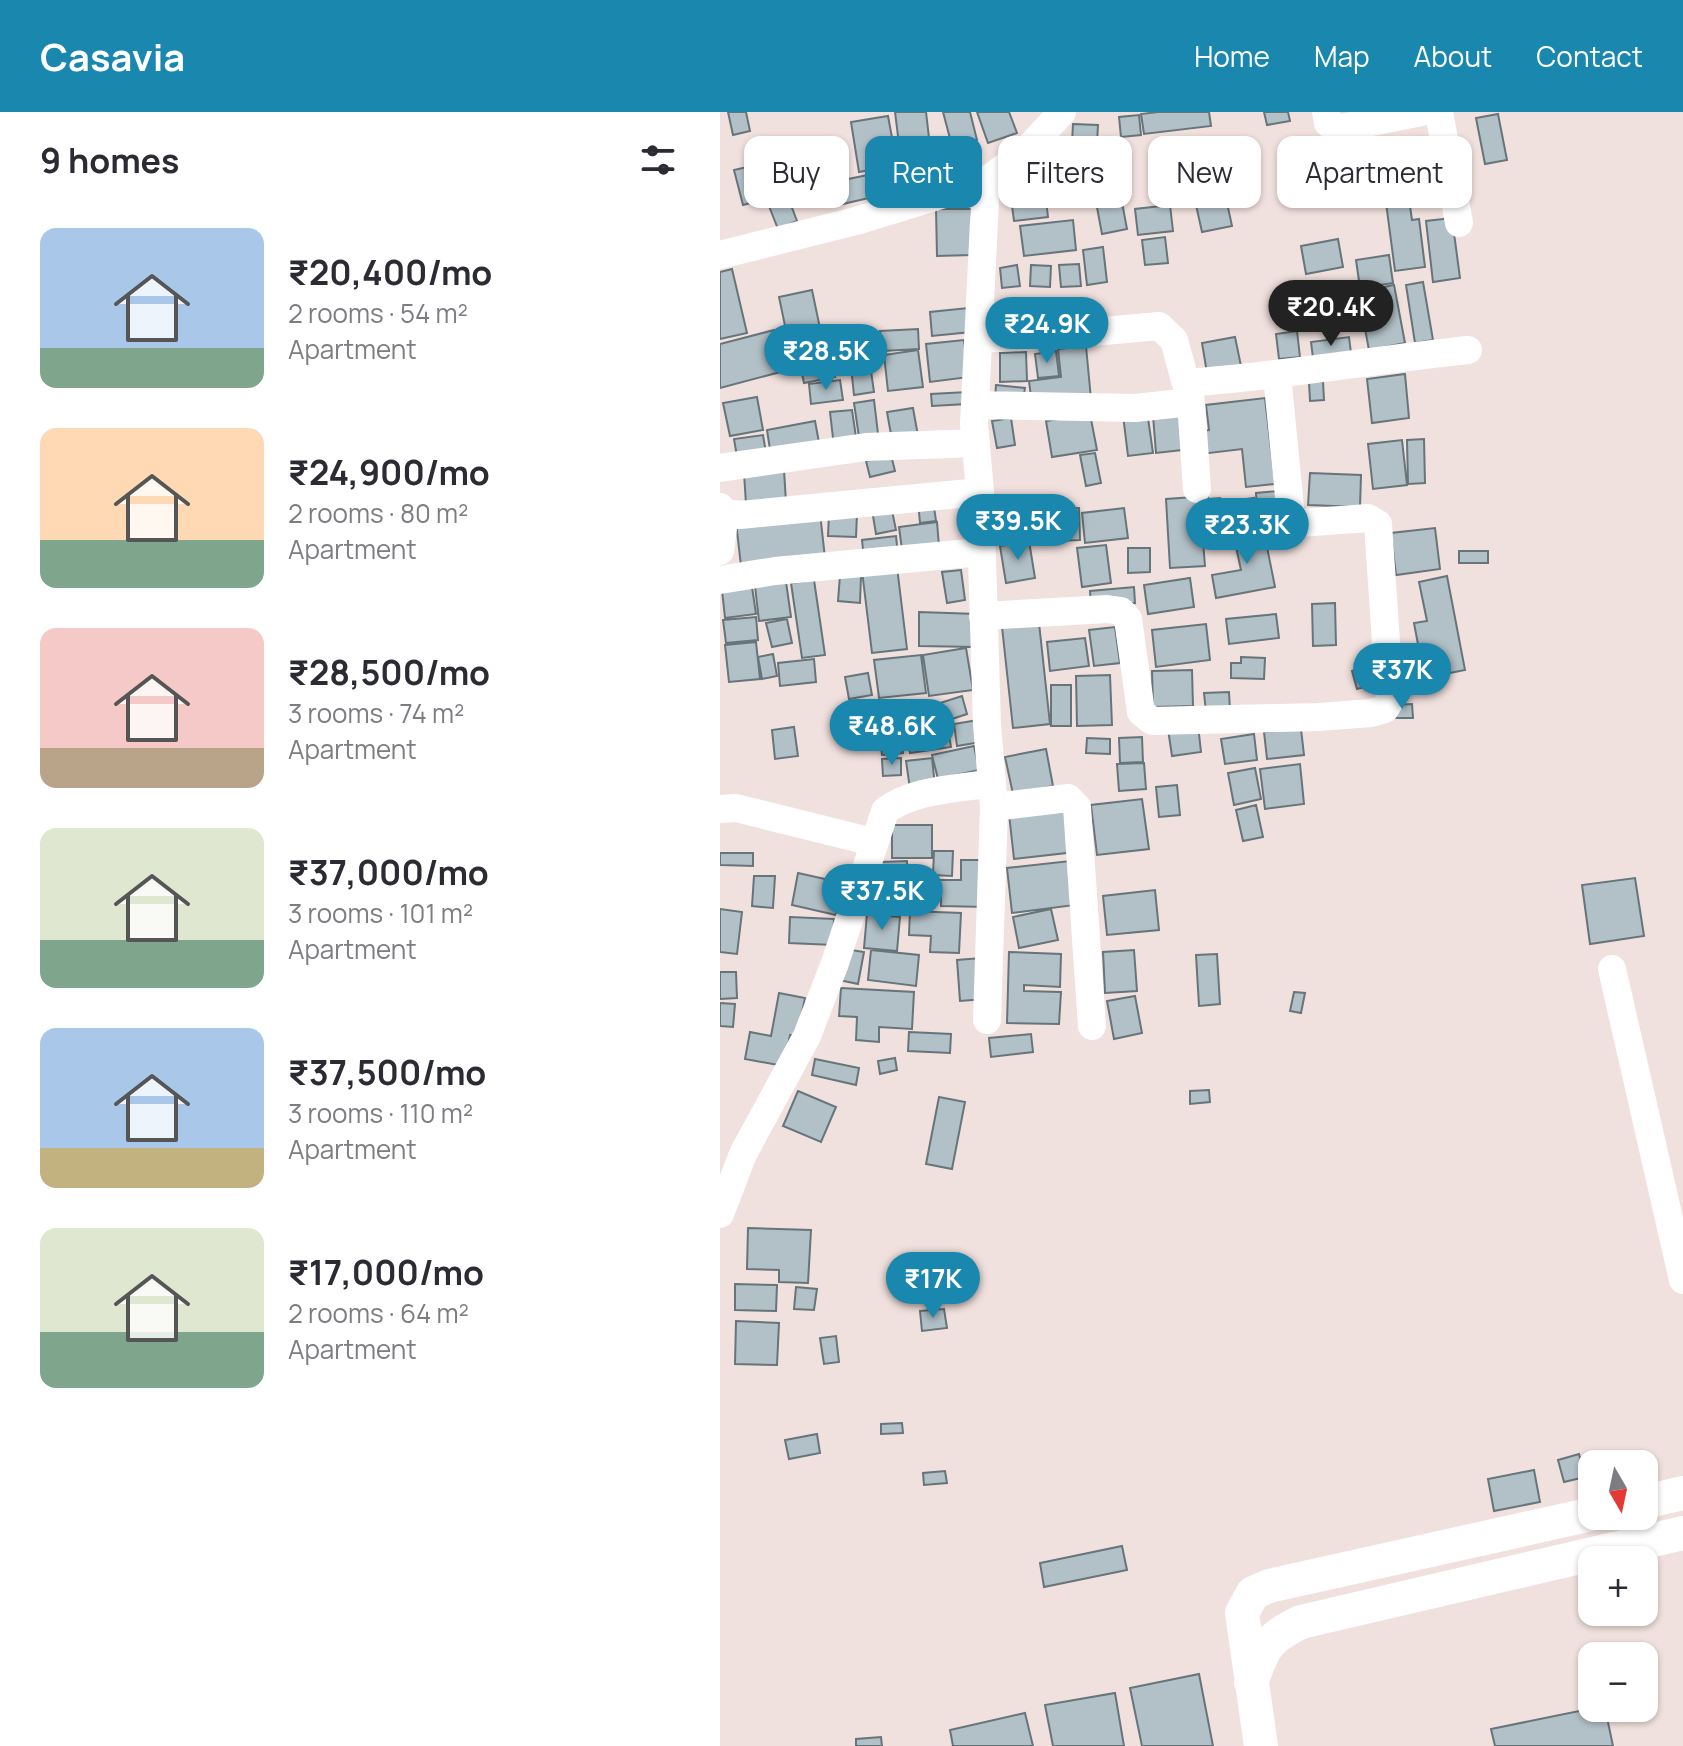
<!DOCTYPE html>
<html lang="en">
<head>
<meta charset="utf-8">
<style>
	:root { --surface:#fff; --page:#f7f7f7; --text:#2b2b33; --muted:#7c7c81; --accent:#1987ae }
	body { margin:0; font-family:Manrope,sans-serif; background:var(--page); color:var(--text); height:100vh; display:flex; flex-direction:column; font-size:30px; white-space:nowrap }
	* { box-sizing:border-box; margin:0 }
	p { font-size:26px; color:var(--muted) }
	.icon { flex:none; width:44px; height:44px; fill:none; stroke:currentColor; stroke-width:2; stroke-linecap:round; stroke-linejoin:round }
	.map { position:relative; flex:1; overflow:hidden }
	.side { display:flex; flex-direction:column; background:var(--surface); width:720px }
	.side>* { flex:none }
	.top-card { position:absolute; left:24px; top:24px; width:760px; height:72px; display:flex; gap:16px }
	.needle { width:52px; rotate:171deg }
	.buttons { position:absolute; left:858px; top:1338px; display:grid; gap:16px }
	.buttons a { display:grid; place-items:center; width:80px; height:80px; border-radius:16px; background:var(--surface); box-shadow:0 2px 6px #0004; font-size:40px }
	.price { position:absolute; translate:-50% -68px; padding:0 18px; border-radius:28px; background:var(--accent); color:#fff; font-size:26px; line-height:52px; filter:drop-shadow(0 2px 4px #0008) }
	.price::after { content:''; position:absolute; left:50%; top:48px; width:24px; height:18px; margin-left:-12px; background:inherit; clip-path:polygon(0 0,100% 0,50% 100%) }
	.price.current { background:#222; color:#fff }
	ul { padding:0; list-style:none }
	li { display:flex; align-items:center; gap:24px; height:200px; padding:0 40px }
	li span { display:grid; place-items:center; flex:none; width:224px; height:160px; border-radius:16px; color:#555 }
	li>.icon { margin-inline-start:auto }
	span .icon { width:96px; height:96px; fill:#fffc; stroke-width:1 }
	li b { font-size:34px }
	h2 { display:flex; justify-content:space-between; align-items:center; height:96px; padding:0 40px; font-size:34px }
	.pill { padding:0 28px; border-radius:16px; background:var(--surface); box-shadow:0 2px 6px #0004; font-size:28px; line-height:72px }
	.pill.current { background:var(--accent); color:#fff }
	header { display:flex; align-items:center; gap:48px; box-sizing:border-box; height:112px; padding:0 40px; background:var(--accent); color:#fff }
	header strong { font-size:38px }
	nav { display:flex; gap:44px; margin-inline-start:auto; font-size:28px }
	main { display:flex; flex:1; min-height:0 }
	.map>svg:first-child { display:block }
	.building { fill:#b2c0c7; stroke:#67747a; stroke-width:2 }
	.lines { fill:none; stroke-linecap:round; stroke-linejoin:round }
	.minor { stroke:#fff; stroke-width:28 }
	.tertiary { stroke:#fff; stroke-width:34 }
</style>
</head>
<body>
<header>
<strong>Casavia</strong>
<nav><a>Home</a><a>Map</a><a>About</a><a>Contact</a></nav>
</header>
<main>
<section class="side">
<h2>9 homes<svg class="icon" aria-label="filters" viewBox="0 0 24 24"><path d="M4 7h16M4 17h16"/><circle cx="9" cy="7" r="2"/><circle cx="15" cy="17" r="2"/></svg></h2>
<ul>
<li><span style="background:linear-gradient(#a9c7e8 75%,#7fa58c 0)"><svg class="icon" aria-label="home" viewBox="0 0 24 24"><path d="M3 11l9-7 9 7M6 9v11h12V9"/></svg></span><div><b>₹20,400/mo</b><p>2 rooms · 54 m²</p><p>Apartment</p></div></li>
<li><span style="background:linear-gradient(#ffd9b3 70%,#7fa58c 0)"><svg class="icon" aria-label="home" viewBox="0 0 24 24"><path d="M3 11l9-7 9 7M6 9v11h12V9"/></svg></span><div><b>₹24,900/mo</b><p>2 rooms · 80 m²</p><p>Apartment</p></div></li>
<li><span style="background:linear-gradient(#f6c9c9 75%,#b9a48a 0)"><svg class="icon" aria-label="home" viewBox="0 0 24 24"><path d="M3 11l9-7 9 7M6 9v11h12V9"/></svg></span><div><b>₹28,500/mo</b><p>3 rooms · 74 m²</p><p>Apartment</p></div></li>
<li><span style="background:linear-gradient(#dfe7d0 70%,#7fa58c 0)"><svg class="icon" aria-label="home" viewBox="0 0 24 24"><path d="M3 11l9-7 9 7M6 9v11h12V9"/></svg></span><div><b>₹37,000/mo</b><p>3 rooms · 101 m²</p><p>Apartment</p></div></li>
<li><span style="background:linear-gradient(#a9c7e8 75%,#c2b280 0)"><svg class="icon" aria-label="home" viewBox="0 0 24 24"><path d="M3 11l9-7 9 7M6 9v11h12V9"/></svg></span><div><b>₹37,500/mo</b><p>3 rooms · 110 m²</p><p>Apartment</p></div></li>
<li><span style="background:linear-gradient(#dfe7d0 65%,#7fa58c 0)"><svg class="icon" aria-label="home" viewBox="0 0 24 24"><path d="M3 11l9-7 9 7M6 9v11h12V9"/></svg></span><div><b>₹17,000/mo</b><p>2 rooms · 64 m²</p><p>Apartment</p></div></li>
</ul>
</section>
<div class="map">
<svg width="963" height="1634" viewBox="0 0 963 1634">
	<rect width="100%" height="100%" fill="#f1e1de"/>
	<path class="building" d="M8 0H26L30 19 13 23Z
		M175 0H206L214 69 184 72Z
		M223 0H250L257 28 232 34Z
		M257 0H289L297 21 268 31Z
		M438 0H489L491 14 424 22 421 2Z
		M544 0H568L570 9 547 13Z
		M778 2 787 48 765 52 756 6Z
		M419 3 421 23 401 25 399 5Z
		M168 4 177 53 139 60 131 10Z
		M353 12 378 13 377 31H352Z
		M661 26 667 63 651 65 645 29Z
		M616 27 623 69 587 75 580 33Z
		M491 31 496 73 456 78 450 37Z
		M397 40 402 83 369 88 363 44Z
		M716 40 723 60 691 70 686 50Z
		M52 43 77 109 58 117 32 51Z
		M32 54 42 88 23 93 14 58Z
		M148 63 153 85 123 92 118 69Z
		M333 65 336 86 326 88 328 105 294 109 290 79 309 77 308 68Z
		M504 77 512 114 482 120 474 84Z
		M688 80 692 108 699 107 705 155 675 159 665 83Z
		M401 85 407 117 382 122 376 90Z
		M450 93 453 119 418 123 415 97Z
		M216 97H251L252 143 217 144Z
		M732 106 740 166 713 170 706 109Z
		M353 108 356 138 304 144 300 114Z
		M445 125 448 151 425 153 422 128Z
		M618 127 623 155 586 162 581 134Z
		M383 135 387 170 367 173 363 138Z
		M669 143 673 171 640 176 636 148Z
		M359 152 361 174 341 175 339 153Z
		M297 153 300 174 282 176 280 156Z
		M311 153 331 154 330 175 310 174Z
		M12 157 27 221 0 227V160Z
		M703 170 713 228 695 231 686 173Z
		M674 173 685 231 649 238 638 180Z
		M92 178 106 245 73 252 59 185Z
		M248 196 251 220 212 224 210 200Z
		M344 203 346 217 323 220 321 206Z
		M198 217 199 237 162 239 160 219Z
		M54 218 64 259 0 276V232Z
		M577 219 580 245 559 247 556 222Z
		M515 225 521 254 487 261 482 231Z
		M629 225 631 241 593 246 591 230Z
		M244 228 249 265 210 270 206 232Z
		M366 234 371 287 312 293 309 269 341 265 338 237Z
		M198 238 203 275 168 279 164 243Z
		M336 239 339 264 318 266 315 242Z
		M306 240 307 269 280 270V241Z
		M111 247 115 265 84 271 80 253Z
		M150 252 154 280 134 283 131 255Z
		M685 262 689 306 652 311 647 267Z
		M120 268 123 288 91 292 89 272Z
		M603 269 604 288 590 289 589 270Z
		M276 273 305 276 303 289 275 287Z
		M247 280V292L212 294 211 282Z
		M37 285 43 318 10 324 3 291Z
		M545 286 555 372 526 375 522 337 481 342 478 319 489 318 486 293Z
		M154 288 159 330 140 332 134 291Z
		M193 296 198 324 172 328 167 300Z
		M132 298 137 332 114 335 110 300Z
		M427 299 433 341 408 344 403 303Z
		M467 300 471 337 436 341 433 304Z
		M370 302 377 338 332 345 326 309Z
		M291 306 295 333 277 336 272 309Z
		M95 309 100 336 51 344 47 318Z
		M43 323 47 347 18 351 14 327Z
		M704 327 705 371 688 372 687 328Z
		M682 328 687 373 653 377 648 332Z
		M375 341 381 371 366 374 360 343Z
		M171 343 175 359 150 365 146 349Z
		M64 358 66 390 26 392 24 361Z
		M590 361 641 363 640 395 588 393Z
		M558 379 559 398 537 399 536 381Z
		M488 384V387L500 386 502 414 482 416 485 454 450 456 446 387Z
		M534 386 536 410 506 413 504 390Z
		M213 388 216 409 200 411 198 390Z
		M171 394 176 418 156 422 152 398Z
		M336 396H359L360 428 336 429Z
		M404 396 408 426 365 431 362 401Z
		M290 397H314L313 421H289Z
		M100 401 105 446 21 454 16 410Z
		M109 401 137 402 136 425 108 424Z
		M217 410 219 434 182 438 179 415Z
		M543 415 555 475 496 486 492 463 521 458 513 421Z
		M715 416 720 457 676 463 671 421Z
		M176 424 178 443 144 447 142 428Z
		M309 429 315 466 286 471 280 434Z
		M386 433 391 471 362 475 357 436Z
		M408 436H430V460L408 461Z
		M739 439H768V451H739Z
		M177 455 187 537 152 541 142 459Z
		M241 458 245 488 227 491 222 460Z
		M120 463 141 464 140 491 118 489Z
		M727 464 745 558 695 568 690 545 700 543 694 511 707 509 699 470Z
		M470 466 474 495 428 502 424 473Z
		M94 468 105 543 82 546 71 471Z
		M66 470 71 505 39 509 35 474Z
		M32 475 36 502 5 506 2 478Z
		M414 475 415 491 371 496 370 479Z
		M615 491 616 533 593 534 592 492Z
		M199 500 257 502V535L199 534Z
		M556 502 559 526 509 532 506 507Z
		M36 505 38 528 6 531 3 508Z
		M67 507 72 531 52 535 46 511Z
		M319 511 330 612 293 616 282 515Z
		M486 512 490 548 436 555 432 518Z
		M395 515 400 551 374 554 369 518Z
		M365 526 369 554 330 559 327 530Z
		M36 530 40 567 9 570 5 533Z
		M246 536 253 578 209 584 203 543Z
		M53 542 57 564 42 567 38 545Z
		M201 543 206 581 159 586 154 548Z
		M521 545 545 546 544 567 511 566V551H521Z
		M94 547 96 570 60 574 58 551Z
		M650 554 655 572 637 577 632 559Z
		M472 558 473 594 433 595 432 559Z
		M148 561 152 583 129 587 125 565Z
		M390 563 392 613 357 614 356 564Z
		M331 573H351V614H331Z
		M509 580 510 598 486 600 484 581Z
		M242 584 247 602 220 611 214 593Z
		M209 591 212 611 185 614 182 593Z
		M692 592 693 606H672L671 593Z
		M178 596 183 641 162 643 157 598Z
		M264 607 267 629 237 634 234 612Z
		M227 612 231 635 190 641 187 617Z
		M478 613 481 640 452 644 448 617Z
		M74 615 78 644 55 647 52 618Z
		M581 617 584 643 547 647 544 620Z
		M534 622 537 648 505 652 501 627Z
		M422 625 423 650 400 651 399 626Z
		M367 626 390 627V642L366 641Z
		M254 634 259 658 218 667 212 643Z
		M326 637 333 674 293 682 285 645Z
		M181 646V663L163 664 162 647Z
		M212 646 215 674 190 677 186 649Z
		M424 651 426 677 399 679 397 652Z
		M580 652 584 692 545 697 540 657Z
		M535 656 541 687 514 693 508 661Z
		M457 673 460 703 439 705 436 675Z
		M422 687 429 737 377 743 371 693Z
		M536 693 543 725 523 729 516 698Z
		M349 695 355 740 294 747 289 702Z
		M172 713H212V746H172Z
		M214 739H233L232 764 213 763Z
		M0 741H33V754L0 753Z
		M241 748H267L266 795 221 794V780H204V768H241Z
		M187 749 188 784 162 785 161 750Z
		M350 749 355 793 292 801 287 756Z
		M78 761 123 771 116 803 72 793Z
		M34 764H55L53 796 32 794Z
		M915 766 924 824 870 832 862 773Z
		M435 778 439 818 387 823 383 784Z
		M0 797 22 800 17 842 0 840Z
		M331 797 338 828 299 836 293 805Z
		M190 799 241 801 239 841 210 840 211 824 189 823Z
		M147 802 180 805 177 839 144 836Z
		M70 805 114 807 113 833 69 831Z
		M125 837 144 840 138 872 119 868Z
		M151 838 199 843 196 874 148 868Z
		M414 838 417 879 385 881 383 840Z
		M289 840 341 842 340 875 304 873V879L341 880 339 912 287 911Z
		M497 842 500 892 479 894 476 843Z
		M261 846 265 887 240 889 237 848Z
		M0 860H16L17 886 0 887Z
		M121 876 194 880 192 917 159 915V930L136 928 137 905 119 904Z
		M574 880 585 881 581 901 570 899Z
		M59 881 85 886 77 925 70 923 64 954 25 947 30 920 51 924Z
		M415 884 422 921 394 927 387 889Z
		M0 891 15 892 13 915 0 914Z
		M189 920 231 922 230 941 188 939Z
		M311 922 313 940 271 945 269 926Z
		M175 946 177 958 160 962 158 949Z
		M95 947 139 956 136 973 92 963Z
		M489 978 490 990 470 992V979Z
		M78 979 116 995 101 1030 63 1014Z
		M219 985 245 990 232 1057 206 1052Z
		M28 1116 91 1118 88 1171 59 1170V1158L27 1157Z
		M15 1172 57 1173 56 1199 15 1198Z
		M76 1175 97 1177 94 1198 74 1197Z
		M224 1197 227 1216 202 1219 200 1199Z
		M16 1209 59 1211 57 1253 15 1252Z
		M116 1224 119 1250 104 1252 100 1226Z
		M182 1311 183 1321 161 1322V1312Z
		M97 1322 100 1341 69 1347 65 1328Z
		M859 1342 865 1365 844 1370 838 1348Z
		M814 1358 820 1390 774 1399 768 1367Z
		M225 1359 227 1371 204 1373 203 1361Z
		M402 1434 407 1458 324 1475 320 1451Z
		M479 1562 493 1634H422L410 1576Z
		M395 1581 404 1634H333L325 1593Z
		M874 1596H885L893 1634H775L771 1617Z
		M305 1601 313 1634H233L230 1618Z
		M161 1625 162 1634H136V1627Z"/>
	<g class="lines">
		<path class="minor" d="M606 0 608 11 617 17 701 0
			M719 0 739 111
			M266 69 254 312 260 380 267 613 274 695 267 908
			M0 143 136 109 266 69 306 39 342 0
			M258 227 339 223 439 214 454 228 471 290 477 377
			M467 271C561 264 654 248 748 238
			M255 293 415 296 471 290
			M0 356 146 335 256 331
			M0 395 5 401 20 403 260 380
			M0 439 5 401
			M0 468 55 459 261 440
			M263 504 387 497 401 499 408 507 421 600 432 609 599 605 651 601 665 597 670 589 658 412 648 406 579 411 571 405 557 263
			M274 695 348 686 357 695 372 914
			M0 697 16 696 153 730
			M892 857 963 1168
			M0 1102 23 1042 87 924 115 851 165 699C193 677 238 677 272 671"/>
		<path class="tertiary" d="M924 1390 963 1381
			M531 1571C543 1536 547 1526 581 1510L963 1421
			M541 1634 522 1501 533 1481 549 1474 872 1402"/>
	</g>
</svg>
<div class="buttons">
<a><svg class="needle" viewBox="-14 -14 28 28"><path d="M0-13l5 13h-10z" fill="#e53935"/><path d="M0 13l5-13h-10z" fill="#7c7c81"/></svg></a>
<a>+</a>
<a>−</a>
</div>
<b class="price current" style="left:611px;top:236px">₹20.4K</b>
<b class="price" style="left:327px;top:253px">₹24.9K</b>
<b class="price" style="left:106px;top:280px">₹28.5K</b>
<b class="price" style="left:298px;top:450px">₹39.5K</b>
<b class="price" style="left:527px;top:454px">₹23.3K</b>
<b class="price" style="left:682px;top:599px">₹37K</b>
<b class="price" style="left:172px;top:655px">₹48.6K</b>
<b class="price" style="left:162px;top:820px">₹37.5K</b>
<b class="price" style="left:213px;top:1208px">₹17K</b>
<div class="top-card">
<a class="pill">Buy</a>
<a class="pill current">Rent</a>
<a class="pill">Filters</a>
<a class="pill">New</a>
<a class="pill">Apartment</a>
</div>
</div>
</main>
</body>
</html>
